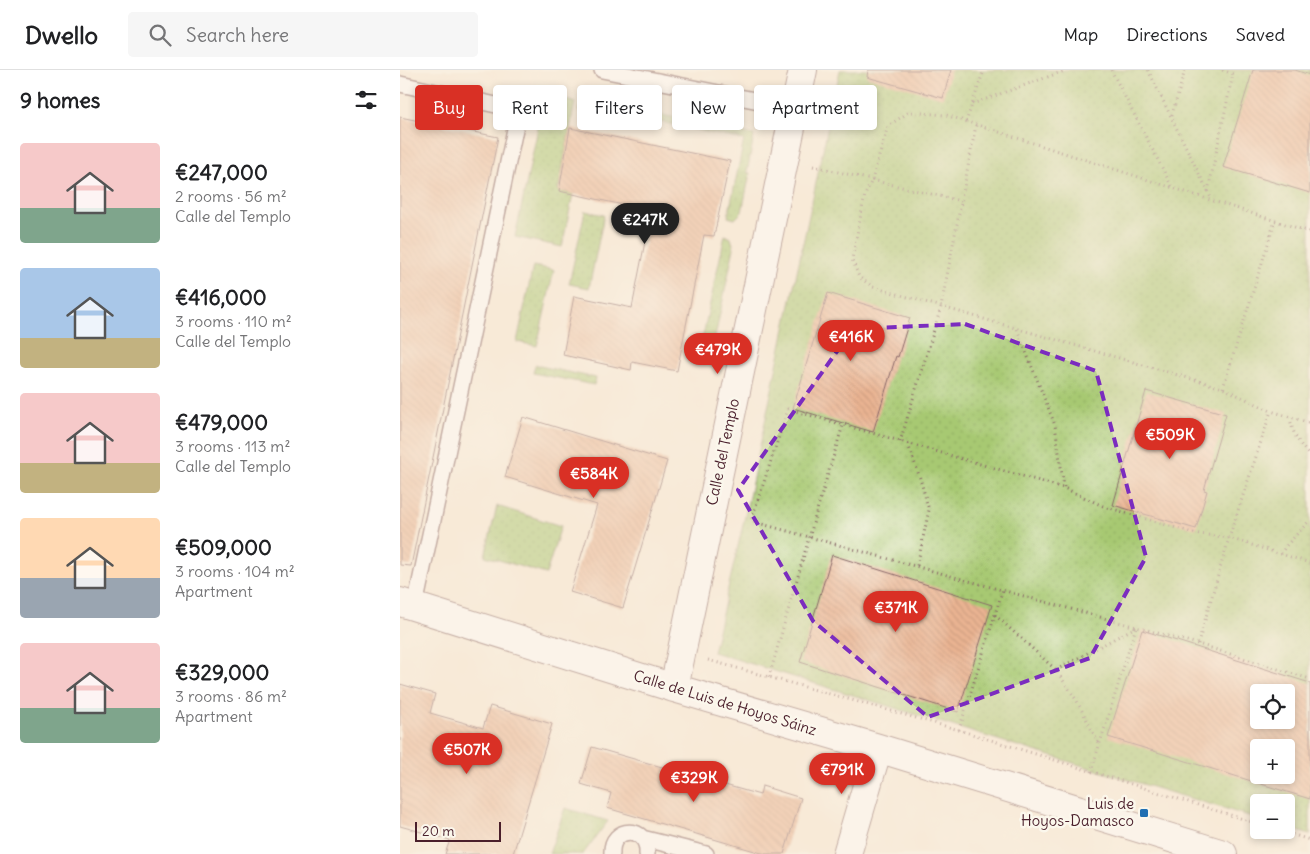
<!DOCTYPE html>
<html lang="en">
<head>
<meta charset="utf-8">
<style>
	:root { --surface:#fff; --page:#f6f6f6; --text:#202124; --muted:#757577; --line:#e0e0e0; --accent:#d93025 }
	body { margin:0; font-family:Delius,sans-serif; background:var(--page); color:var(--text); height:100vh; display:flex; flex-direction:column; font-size:19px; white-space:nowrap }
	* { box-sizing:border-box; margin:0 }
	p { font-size:16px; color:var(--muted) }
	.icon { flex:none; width:28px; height:28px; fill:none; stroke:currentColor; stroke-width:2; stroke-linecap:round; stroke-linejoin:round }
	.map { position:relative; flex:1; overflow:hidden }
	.details { display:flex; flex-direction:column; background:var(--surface); width:400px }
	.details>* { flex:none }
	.banner { position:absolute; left:15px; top:15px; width:475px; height:45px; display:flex; gap:10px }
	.tools { position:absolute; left:850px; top:614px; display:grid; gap:10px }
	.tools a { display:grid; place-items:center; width:45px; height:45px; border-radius:5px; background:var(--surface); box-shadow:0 2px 8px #0003; font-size:25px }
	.scale { position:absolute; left:15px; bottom:12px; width:86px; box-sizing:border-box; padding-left:5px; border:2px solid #4a1f2b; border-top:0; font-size:14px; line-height:18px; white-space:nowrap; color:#4a1f2b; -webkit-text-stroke:4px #fbf7ec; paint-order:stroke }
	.price { position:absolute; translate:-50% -42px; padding:0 11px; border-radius:18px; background:var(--accent); color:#fff; font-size:16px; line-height:32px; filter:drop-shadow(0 1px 2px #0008) }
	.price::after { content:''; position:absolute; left:50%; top:30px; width:15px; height:11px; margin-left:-8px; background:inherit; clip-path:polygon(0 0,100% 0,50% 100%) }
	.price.active { background:#222; color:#fff }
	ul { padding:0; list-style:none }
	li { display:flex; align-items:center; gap:15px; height:125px; padding:0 20px }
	li span { display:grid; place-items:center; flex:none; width:140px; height:100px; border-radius:5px; color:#555 }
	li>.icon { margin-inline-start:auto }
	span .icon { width:60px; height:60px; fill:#fffc; stroke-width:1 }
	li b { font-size:21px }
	h2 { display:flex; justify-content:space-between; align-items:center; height:60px; padding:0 20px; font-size:21px }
	.tag { padding:0 18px; border-radius:5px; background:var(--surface); box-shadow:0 2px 8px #0003; font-size:18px; line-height:45px }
	.tag.active { background:var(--accent); color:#fff }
	header { display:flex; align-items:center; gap:30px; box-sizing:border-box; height:70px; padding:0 25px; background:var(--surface); border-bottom:1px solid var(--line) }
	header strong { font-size:24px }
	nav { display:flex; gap:28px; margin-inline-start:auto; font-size:18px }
	.search { width:350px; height:45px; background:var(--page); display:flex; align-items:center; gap:12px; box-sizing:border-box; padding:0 18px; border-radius:5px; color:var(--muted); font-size:19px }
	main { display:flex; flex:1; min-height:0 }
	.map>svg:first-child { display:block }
	.park { fill:url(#park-dots); stroke:#78744e; fill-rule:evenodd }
	.building { fill:url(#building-back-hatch); fill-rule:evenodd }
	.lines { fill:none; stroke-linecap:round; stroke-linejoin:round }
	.service-casing { stroke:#876667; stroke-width:18 }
	.minor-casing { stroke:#876667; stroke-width:30 }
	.path { stroke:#876667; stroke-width:3; stroke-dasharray:1 4; stroke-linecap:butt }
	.service { stroke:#fff; stroke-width:15 }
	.minor { stroke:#fff; stroke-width:28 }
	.marked { fill:none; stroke:#7b2cbf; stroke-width:4; stroke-dasharray:10 6; stroke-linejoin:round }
	.poi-dot { fill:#1f6fb2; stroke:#fbf7ec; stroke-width:2 }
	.labels { text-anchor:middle; stroke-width:5; stroke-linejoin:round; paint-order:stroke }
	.street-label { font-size:15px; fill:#4a1f2b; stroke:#fbf7ec }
	.poi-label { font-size:15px; fill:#4a1f2b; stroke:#fbf7ec; text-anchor:end }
</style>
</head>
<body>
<header>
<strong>Dwello</strong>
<div class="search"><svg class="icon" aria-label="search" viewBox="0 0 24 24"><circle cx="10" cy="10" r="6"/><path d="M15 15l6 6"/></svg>Search here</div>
<nav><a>Map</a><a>Directions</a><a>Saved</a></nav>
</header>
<main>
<section class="details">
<h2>9 homes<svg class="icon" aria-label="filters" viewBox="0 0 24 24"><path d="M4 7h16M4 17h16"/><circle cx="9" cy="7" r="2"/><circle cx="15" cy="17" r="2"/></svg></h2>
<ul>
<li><span style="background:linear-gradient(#f6c9c9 65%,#7fa58c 0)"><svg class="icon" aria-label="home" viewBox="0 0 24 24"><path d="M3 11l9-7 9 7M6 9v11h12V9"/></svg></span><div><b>€247,000</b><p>2 rooms · 56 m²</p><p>Calle del Templo</p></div></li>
<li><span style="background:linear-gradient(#a9c7e8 70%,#c2b280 0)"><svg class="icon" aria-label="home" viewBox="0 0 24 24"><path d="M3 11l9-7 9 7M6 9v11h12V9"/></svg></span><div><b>€416,000</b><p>3 rooms · 110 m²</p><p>Calle del Templo</p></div></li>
<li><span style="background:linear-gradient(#f6c9c9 70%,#c2b280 0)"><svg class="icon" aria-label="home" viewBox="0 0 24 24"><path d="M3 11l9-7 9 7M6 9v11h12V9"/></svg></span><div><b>€479,000</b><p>3 rooms · 113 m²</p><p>Calle del Templo</p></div></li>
<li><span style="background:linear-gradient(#ffd9b3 60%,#9aa5b1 0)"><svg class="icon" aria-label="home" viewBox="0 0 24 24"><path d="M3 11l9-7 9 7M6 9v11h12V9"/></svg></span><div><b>€509,000</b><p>3 rooms · 104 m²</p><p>Apartment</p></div></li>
<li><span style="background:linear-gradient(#f6c9c9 65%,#7fa58c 0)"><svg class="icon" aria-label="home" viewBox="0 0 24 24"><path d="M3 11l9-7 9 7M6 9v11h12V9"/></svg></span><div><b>€329,000</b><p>3 rooms · 86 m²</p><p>Apartment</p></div></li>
</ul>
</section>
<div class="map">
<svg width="910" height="784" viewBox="0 0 910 784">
	<defs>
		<pattern id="park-dots" width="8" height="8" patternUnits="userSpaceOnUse" patternTransform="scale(1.25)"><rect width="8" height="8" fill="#a7c972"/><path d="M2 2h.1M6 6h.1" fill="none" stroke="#91ac63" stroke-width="1.8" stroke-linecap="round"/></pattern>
		<pattern id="building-back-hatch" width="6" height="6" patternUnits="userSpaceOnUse" patternTransform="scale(1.25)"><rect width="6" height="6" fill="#eab492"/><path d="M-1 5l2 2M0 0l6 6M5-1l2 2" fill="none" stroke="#ca9a7e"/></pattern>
	</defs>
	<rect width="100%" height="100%" fill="#fbf7ec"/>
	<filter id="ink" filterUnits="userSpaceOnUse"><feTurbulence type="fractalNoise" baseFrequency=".02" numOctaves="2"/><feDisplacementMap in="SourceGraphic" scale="10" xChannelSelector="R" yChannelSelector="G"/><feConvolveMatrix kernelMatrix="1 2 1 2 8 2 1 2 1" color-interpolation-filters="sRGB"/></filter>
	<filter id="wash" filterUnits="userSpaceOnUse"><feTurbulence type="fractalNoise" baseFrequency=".0096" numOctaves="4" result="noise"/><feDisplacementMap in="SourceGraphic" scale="20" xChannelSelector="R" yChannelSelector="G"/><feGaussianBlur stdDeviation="1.12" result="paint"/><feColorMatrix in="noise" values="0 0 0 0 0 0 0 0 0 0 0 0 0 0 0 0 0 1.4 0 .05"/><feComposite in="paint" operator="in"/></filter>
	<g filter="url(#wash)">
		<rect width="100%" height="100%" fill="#f8ead7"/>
		<path class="park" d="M440 0H910V765L886 757V732H859V749C677 695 495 638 313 582L343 455ZM859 622H886V650H859ZM859 678H886V705H859Z
			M145 25 175 32 158 121 173 124 162 177 115 167Z
			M180 33 238 45 237 53 178 41Z
			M249 42 354 65 347 103H350L342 142 335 149 328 147 344 70 247 49Z
			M185 141 204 145 189 218 169 214Z
			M325 165 331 168 334 178 312 281 300 279Z
			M133 196 154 200 137 276 117 272Z
			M135 295 196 308 194 315 133 303Z
			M97 436 161 456 146 504 85 486Z
			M165 738 208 751 183 784H149Z"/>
		<g id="blocks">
			<path class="building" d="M468 0H551L543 28 467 7Z
				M853 0H895L910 5V123L823 97Z
				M0 47 98 67 11 496 0 495Z
				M170 58 330 91 314 166 304 165 277 301 232 292 231 300 163 285 174 226 232 238 251 141 159 121Z
				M428 223 510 248 498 287 496 286 473 362 393 338Z
				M746 321 826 344 804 420 807 421 796 459 713 435Z
				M123 347 267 391 223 538 170 522 197 435 105 407Z
				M432 485 592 535 558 642 400 592Z
				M742 560 910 613V729L708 667ZM859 622H886V650H859ZM859 678H886V705H859Z
				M0 614 35 624 30 643 83 658 90 636 152 654 113 784H45L50 770 0 756Z
				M192 677 360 725 362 716 401 728 384 784H365L207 738 211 723 181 714Z"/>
		</g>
	</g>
	<g filter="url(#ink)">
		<use href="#blocks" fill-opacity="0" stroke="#876667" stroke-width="1"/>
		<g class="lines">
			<defs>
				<path id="service" d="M202 0 395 38
					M0 14 119 40 15 536
					M242 768 306 784
					M212 784C210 755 249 755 247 784"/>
				<path id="minor" d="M0 532 274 618 478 678 823 784
					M274 618 403 0
					M447 784 478 678"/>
			</defs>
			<use href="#service" class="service-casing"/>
			<use href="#minor" class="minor-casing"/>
			<path class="path" d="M711 0 772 117
				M748 0 812 130
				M572 34 667 0
				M772 45 785 0
				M566 52 584 0
				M413 96 472 110 488 56 509 42 546 45 910 162
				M808 121 833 4 822 0
				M561 131 472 110 465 125 452 189 459 207 473 217 823 318 871 341 910 353
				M617 259 655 355 664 418
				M823 318 875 151
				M890 347C892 363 899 374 910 386
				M500 372 541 237 576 55
				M508 374 520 408 529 440 517 496
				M881 484 885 477 910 450
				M910 493 829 468 793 463 703 436 664 418 388 339 351 451 798 574 910 609
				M595 545 656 600 677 631 699 674
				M798 574 829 468 871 341
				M308 590 559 660 859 754
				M656 600 736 557
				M369 607 417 440 443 355
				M559 660 603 519
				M691 702 736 557
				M878 760 910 770"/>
			<use href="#service" class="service"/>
			<use href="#minor" class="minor"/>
		</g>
	</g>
	<path d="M0 0H910V784H0ZM565 254 696 301 746 487 690 588 528 647 413 551 338 420 453 259Z" fill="#f8ead7" fill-opacity=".55" fill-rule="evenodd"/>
	<path class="marked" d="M565 254 696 301 746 487 690 588 528 647 413 551 338 420 453 259Z"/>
	<rect class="poi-dot" x="739" y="738" width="10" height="10" rx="2.5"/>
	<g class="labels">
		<g class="street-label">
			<text transform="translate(323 382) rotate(-78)" y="5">Calle del Templo</text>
			<text transform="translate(325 633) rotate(17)" y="5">Calle de Luis de Hoyos Sáinz</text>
		</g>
		<g class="poi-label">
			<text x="734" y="739">Luis de<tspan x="734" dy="17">Hoyos-Damasco</tspan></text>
		</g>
	</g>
</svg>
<div class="tools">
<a><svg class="icon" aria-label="locate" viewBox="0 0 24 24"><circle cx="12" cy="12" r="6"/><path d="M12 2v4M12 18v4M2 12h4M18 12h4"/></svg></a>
<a>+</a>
<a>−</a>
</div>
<div class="scale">20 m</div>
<b class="price active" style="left:245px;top:175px">€247K</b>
<b class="price" style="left:451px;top:292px">€416K</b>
<b class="price" style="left:318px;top:305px">€479K</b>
<b class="price" style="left:770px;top:390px">€509K</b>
<b class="price" style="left:194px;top:429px">€584K</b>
<b class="price" style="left:496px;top:563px">€371K</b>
<b class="price" style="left:67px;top:705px">€507K</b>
<b class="price" style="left:442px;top:725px">€791K</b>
<b class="price" style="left:294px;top:733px">€329K</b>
<div class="banner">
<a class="tag active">Buy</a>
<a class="tag">Rent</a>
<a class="tag">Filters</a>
<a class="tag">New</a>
<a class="tag">Apartment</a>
</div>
</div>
</main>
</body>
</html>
